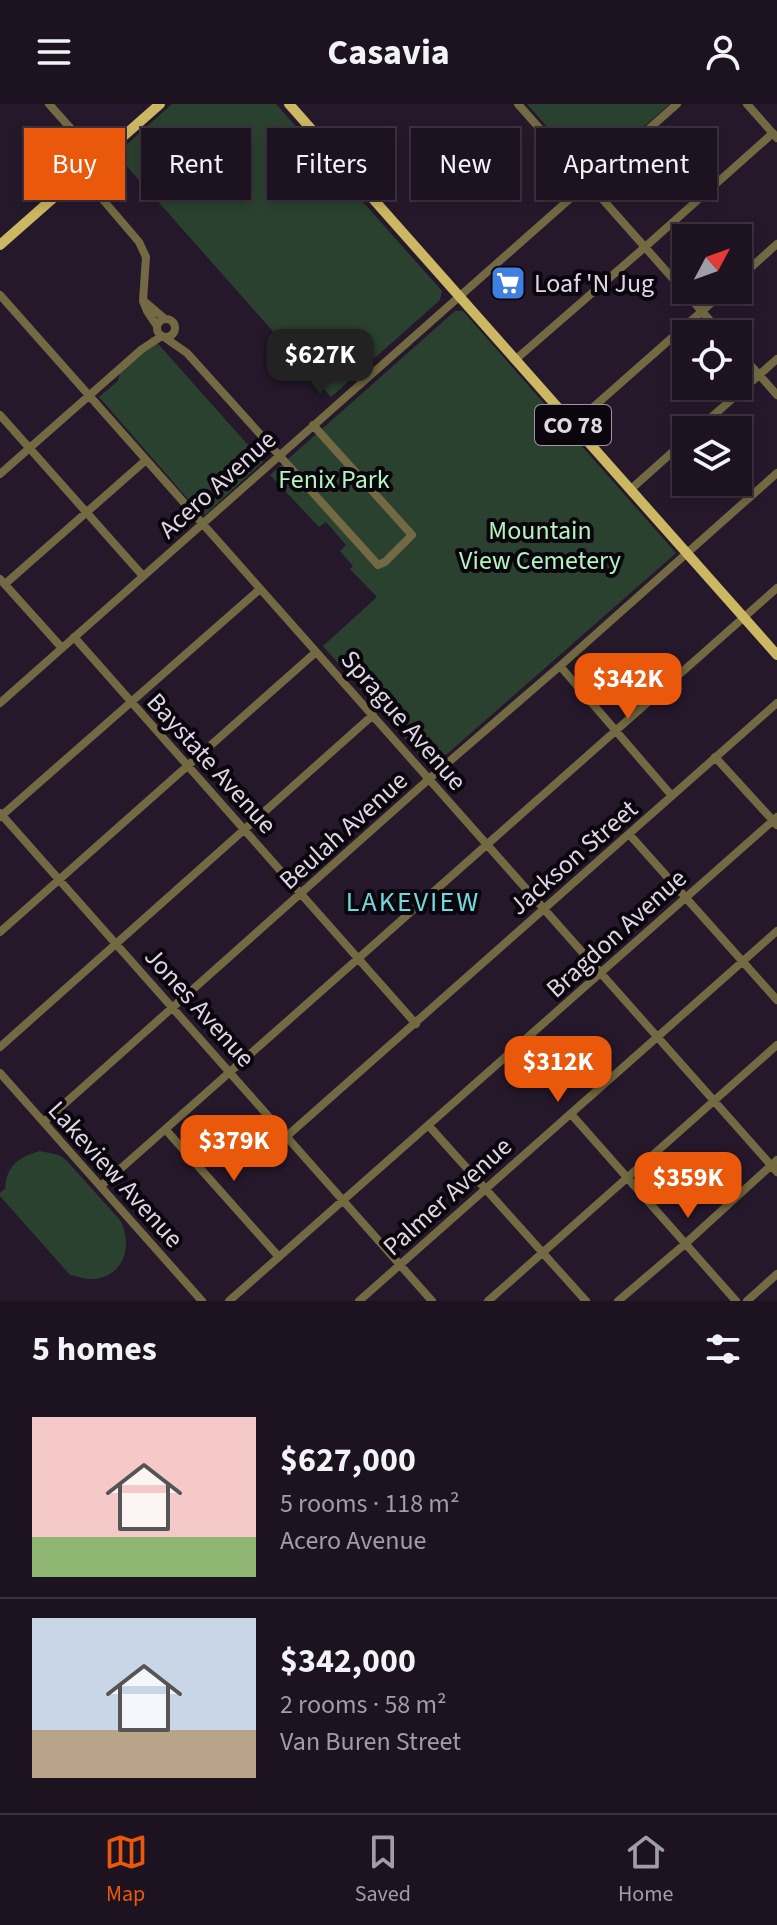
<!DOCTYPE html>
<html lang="en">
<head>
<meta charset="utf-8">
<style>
	:root { --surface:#1c1220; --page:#251b29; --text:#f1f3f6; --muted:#a09ea5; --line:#3a323e; --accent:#ea580c }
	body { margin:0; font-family:"Source Sans 3",sans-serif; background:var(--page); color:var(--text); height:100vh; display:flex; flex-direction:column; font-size:30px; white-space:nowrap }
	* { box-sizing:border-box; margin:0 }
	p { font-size:26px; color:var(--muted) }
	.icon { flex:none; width:44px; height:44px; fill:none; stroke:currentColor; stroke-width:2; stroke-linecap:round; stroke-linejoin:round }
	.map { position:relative; height:1197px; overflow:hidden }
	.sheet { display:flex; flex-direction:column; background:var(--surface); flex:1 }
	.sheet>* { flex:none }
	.guide { position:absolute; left:24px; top:24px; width:730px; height:72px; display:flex; gap:16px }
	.needle { width:52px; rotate:49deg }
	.controls { position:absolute; left:672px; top:120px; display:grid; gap:16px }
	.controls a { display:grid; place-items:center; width:80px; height:80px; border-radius:0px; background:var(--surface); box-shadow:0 4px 12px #0003,0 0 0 2px var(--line); font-size:40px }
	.price { position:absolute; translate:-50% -68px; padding:0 18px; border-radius:16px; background:var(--accent); color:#fff; font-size:26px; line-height:52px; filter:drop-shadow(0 2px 4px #0008) }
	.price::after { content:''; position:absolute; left:50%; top:48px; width:24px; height:18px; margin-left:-12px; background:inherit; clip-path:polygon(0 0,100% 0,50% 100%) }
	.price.selected { background:#222; color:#fff }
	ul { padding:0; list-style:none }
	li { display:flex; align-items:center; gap:24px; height:200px; padding:0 32px }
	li+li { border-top:2px solid var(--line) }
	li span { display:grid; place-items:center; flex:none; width:224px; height:160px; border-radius:0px; color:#555 }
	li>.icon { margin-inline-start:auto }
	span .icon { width:96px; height:96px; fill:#fffc; stroke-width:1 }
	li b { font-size:34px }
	h2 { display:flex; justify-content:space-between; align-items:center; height:96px; padding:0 32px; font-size:34px }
	.pill { padding:0 28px; border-radius:0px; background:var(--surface); box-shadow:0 4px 12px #0003,0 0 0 2px var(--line); font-size:28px; line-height:72px }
	.pill.selected { background:var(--accent); color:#fff }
	header { display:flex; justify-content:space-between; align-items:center; height:104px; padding:0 32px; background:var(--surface); font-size:36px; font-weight:700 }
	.tab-bar { display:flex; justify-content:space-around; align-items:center; height:112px; border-top:2px solid var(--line); background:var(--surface); font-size:22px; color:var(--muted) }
	.tab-bar a { display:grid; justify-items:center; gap:4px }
	.tab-bar .selected { color:var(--accent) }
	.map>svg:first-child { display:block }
	.green { fill:#2b412f }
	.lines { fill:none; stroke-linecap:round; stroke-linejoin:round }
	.minor { stroke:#736a43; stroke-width:8 }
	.major { stroke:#ccb762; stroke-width:10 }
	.labels { text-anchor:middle; stroke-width:8; stroke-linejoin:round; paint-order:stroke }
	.shield { fill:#0b060e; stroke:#9f98a3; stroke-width:2 }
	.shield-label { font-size:24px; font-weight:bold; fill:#dfd6e3 }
	.poi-label { font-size:26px; fill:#dfd6e3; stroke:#0b060e; text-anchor:start }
	.park-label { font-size:26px; fill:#b2f3be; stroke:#0b060e }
	.street-label { font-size:26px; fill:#dfd6e3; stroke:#0b060e }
	.neighbourhood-label { font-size:28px; letter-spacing:2px; fill:#6dd9d9; stroke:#0b060e }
</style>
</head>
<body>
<header><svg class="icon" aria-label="menu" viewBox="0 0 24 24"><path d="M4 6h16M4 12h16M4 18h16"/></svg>Casavia<svg class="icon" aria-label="person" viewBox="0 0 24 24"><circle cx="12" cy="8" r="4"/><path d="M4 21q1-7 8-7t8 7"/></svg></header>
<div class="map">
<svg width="777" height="1197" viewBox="0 0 777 1197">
	<rect width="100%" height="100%" fill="#25182b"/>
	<path class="green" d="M172 0H276L442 187 440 196 331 293 116 50Z
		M527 0H670L590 69 587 68Z
		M455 207H463L676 449 431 664 323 542 377 493 350 465 353 462 340 447 346 441 326 418 319 423 270 371Z
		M152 233 263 358 206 410H201L99 293 118 277 121 262Z
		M40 1047 59 1051 66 1056 120 1116C133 1140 125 1172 94 1175 86 1176 77 1172 70 1171L0 1092V1089C8 1082 4 1087 6 1077 10 1058 23 1052 40 1047Z"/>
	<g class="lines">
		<path class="minor" d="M49 0 98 55
			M518 0 722 230
			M747 0 777 34
			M81 70 139 138 146 153 143 197 147 207 157 222
			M738 175 777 140
			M0 191 777 1068
			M144 197 165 215
			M157 224a9 9 0 1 1 18 0a9 9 0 1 1-18 0Z
			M164 233 187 249 378 461 385 458 412 431 313 321
			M738 247 777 291
			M515 256 645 143 773 29
			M0 311 143 472
			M573 321 726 186
			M697 326 777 255
			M0 370 142 245 162 232
			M631 385 686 336
			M0 475 62 544
			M5 480 146 356
			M74 533 416 920
			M560 562 672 692
			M0 599 677 0
			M715 653 777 721
			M0 709 432 1197
			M0 713 260 485
			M629 730 777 896
			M0 828 316 548
			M0 943 373 611
			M0 969 202 1197
			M571 1010 736 1197
			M44 1018 429 675 560 562 777 369
			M429 1022 586 1197
			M166 1026 279 1153
			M287 1032 777 599
			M101 1082 777 484
			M229 1197 777 713
			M359 1197 777 827
			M488 1197 777 941
			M618 1197 685 1140 777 1056
			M747 1197 777 1170"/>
		<path class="major" d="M289 0 777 551
			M0 141 160 0"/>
	</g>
	<defs>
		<symbol id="supermarket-square" viewBox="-11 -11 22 22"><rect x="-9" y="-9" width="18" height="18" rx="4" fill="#3f7fe0" stroke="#0b060e"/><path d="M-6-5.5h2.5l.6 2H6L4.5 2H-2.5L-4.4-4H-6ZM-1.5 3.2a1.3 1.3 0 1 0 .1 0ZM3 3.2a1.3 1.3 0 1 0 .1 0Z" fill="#fff"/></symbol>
	</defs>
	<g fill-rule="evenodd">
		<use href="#supermarket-square" x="488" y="159" width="40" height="40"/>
	</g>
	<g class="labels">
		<rect class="shield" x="535" y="301" width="76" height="40" rx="6"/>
		<g class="shield-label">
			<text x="573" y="329">CO 78</text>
		</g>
		<g class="poi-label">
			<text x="534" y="188">Loaf 'N Jug</text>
		</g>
		<g class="park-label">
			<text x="334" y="384">Fenix Park</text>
			<text x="540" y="435">Mountain<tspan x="540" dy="30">View Cemetery</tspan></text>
		</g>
		<g class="street-label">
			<text transform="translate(217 380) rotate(-42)" y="9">Acero Avenue</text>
			<text transform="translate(404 616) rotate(49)" y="9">Sprague Avenue</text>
			<text transform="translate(212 659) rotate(48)" y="9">Baystate Avenue</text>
			<text transform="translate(343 726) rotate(-42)" y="9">Beulah Avenue</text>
			<text transform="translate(573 753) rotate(-41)" y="9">Jackson Street</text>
			<text transform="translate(616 829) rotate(-42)" y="9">Bragdon Avenue</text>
			<text transform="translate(200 903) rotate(48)" y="9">Jones Avenue</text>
			<text transform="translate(116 1070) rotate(48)" y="9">Lakeview Avenue</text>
			<text transform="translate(447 1092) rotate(-42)" y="9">Palmer Avenue</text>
		</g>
		<g class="neighbourhood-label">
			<text x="413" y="807">LAKEVIEW</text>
		</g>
	</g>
</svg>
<div class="controls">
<a><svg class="needle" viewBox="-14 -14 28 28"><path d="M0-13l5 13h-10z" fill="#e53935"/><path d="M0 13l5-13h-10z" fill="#a09ea5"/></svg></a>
<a><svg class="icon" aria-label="locate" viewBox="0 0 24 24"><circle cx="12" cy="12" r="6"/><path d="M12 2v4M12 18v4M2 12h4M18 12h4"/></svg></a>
<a><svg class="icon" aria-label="layers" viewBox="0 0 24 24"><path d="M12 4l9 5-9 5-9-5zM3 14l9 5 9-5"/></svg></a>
</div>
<b class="price selected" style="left:320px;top:293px">$627K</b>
<b class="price" style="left:628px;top:617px">$342K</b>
<b class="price" style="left:558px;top:1000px">$312K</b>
<b class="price" style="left:234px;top:1079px">$379K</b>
<b class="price" style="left:688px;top:1116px">$359K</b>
<div class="guide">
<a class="pill selected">Buy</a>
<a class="pill">Rent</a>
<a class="pill">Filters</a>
<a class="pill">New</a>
<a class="pill">Apartment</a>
</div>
</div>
<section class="sheet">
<h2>5 homes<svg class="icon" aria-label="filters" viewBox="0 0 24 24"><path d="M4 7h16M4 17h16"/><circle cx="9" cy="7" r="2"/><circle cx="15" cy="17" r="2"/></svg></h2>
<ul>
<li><span style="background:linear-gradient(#f6c9c9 75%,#8fb573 0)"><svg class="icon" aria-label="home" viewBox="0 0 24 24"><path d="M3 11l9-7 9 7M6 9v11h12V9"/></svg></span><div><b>$627,000</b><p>5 rooms · 118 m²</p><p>Acero Avenue</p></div></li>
<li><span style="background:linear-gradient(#c9d6e8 70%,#b9a48a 0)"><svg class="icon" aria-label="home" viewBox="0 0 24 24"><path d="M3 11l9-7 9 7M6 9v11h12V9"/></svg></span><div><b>$342,000</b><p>2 rooms · 58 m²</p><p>Van Buren Street</p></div></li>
</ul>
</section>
<nav class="tab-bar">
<a class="selected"><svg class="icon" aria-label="map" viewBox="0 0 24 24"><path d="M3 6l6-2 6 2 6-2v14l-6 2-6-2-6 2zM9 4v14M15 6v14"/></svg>Map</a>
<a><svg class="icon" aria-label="saved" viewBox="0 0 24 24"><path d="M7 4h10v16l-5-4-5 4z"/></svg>Saved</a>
<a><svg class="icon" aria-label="home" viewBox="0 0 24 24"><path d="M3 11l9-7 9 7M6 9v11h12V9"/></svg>Home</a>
</nav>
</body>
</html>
